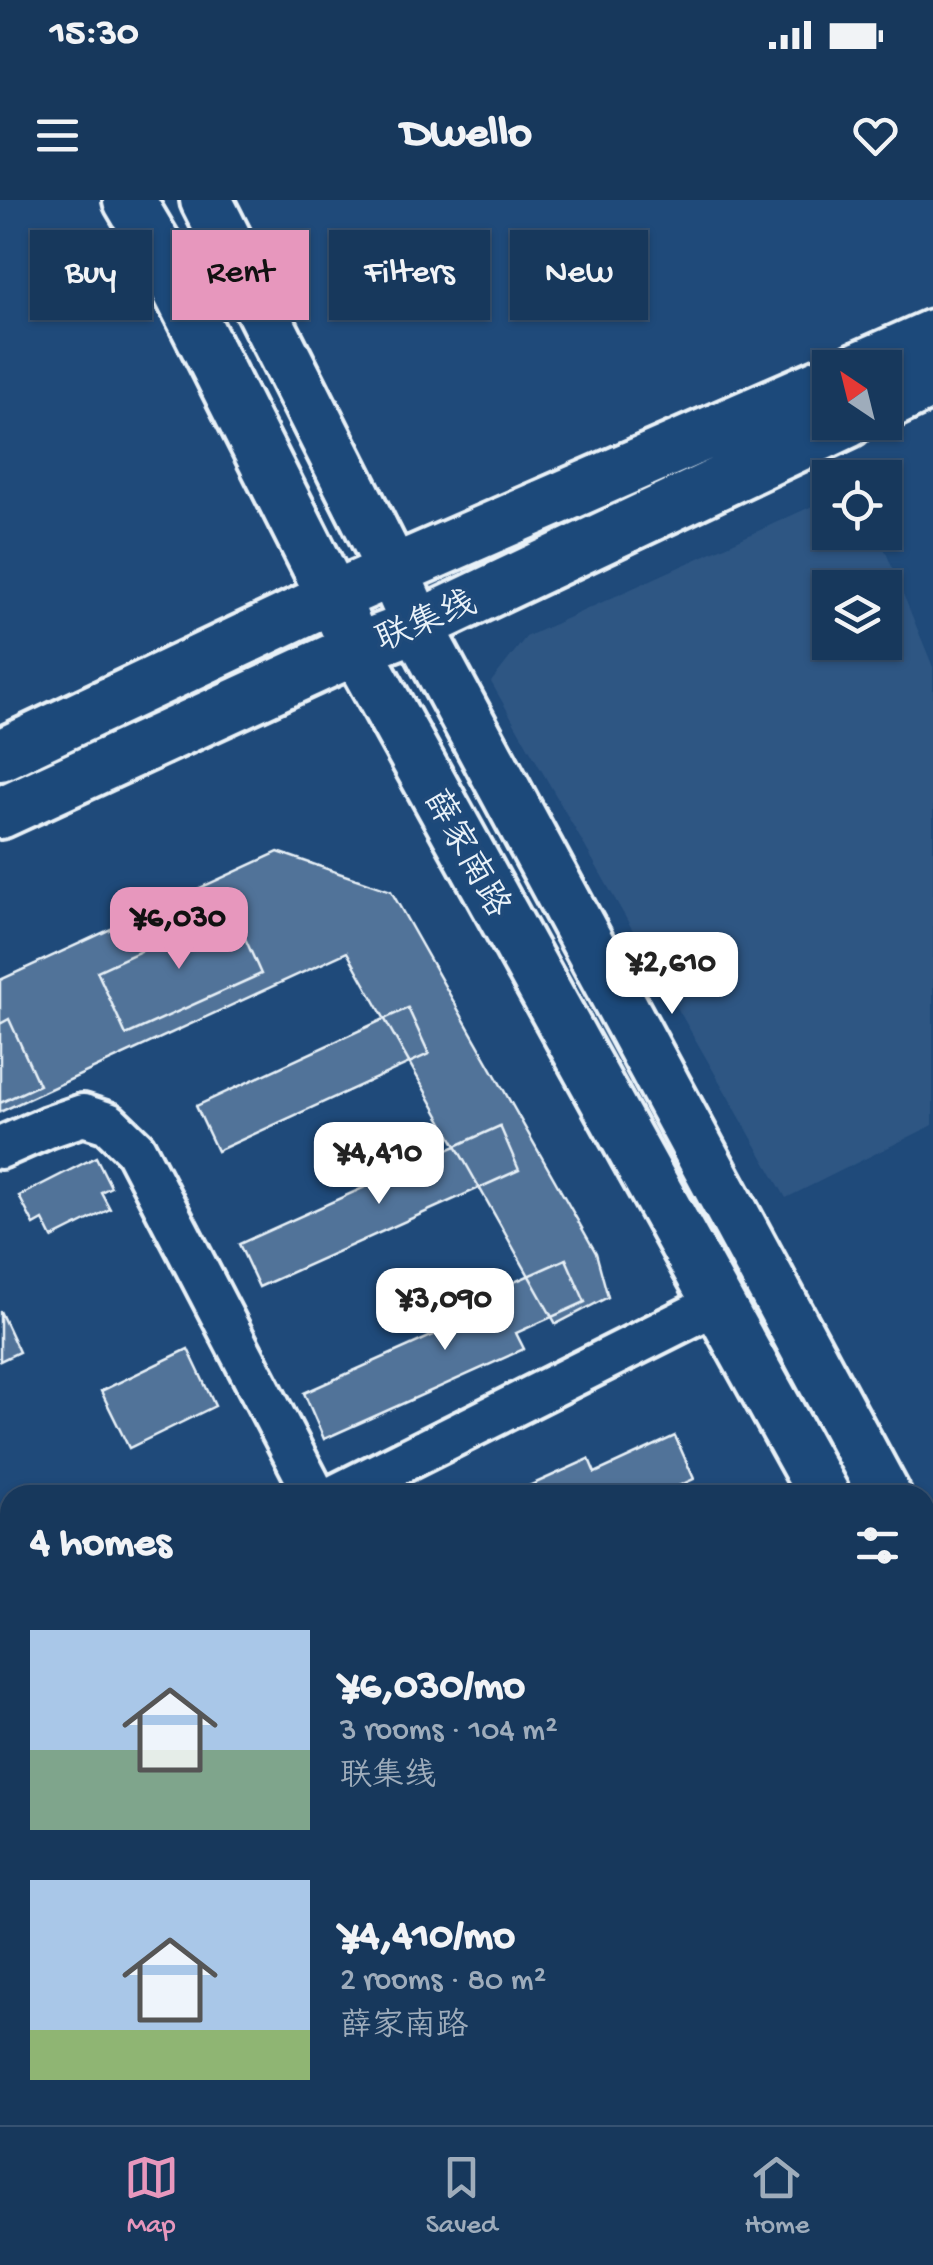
<!DOCTYPE html>
<html lang="en">
<head>
<meta charset="utf-8">
<style>
	:root { --surface:#17385c; --page:#203f62; --text:#f1f3f6; --muted:#9eacbb; --line:#365272; --accent:#e797bd }
	body { margin:0; font-family:"Gochi Hand","LXGW WenKai TC",sans-serif; background:var(--page); color:var(--text); height:100vh; display:flex; flex-direction:column; font-size:38px; white-space:nowrap }
	* { box-sizing:border-box; margin:0 }
	p { font-size:32px; color:var(--muted) }
	.icon { flex:none; width:55px; height:55px; fill:none; stroke:currentColor; stroke-width:2; stroke-linecap:round; stroke-linejoin:round }
	.map { position:relative; flex:1; overflow:hidden }
	.drawer { position:absolute; left:0px; top:1285px; width:935px; height:640px; display:flex; flex-direction:column; background:var(--surface); border-radius:30px 30px 0 0; box-shadow:0 2px 8px #0004,0 0 0 2px var(--line) }
	.drawer>* { flex:none }
	.guide { position:absolute; left:30px; top:30px; width:875px; height:90px; display:flex; gap:20px }
	.needle { width:65px; rotate:325deg }
	.buttons { position:absolute; left:812px; top:150px; display:grid; gap:20px }
	.buttons a { display:grid; place-items:center; width:90px; height:90px; border-radius:0px; background:var(--surface); box-shadow:0 2px 8px #0004,0 0 0 2px var(--line); font-size:50px }
	.price { position:absolute; translate:-50% -85px; padding:0 22px; border-radius:20px; background:#fff; color:#222; font-size:32px; line-height:65px; filter:drop-shadow(0 2px 5px #0008) }
	.price::after { content:''; position:absolute; left:50%; top:60px; width:30px; height:22px; margin-left:-15px; background:inherit; clip-path:polygon(0 0,100% 0,50% 100%) }
	.price.active { background:var(--accent); color:#111 }
	ul { padding:0; list-style:none }
	li { display:flex; align-items:center; gap:30px; height:250px; padding:0 30px }
	li span { display:grid; place-items:center; flex:none; width:280px; height:200px; border-radius:0px; color:#555 }
	li>.icon { margin-inline-start:auto }
	span .icon { width:120px; height:120px; fill:#fffc; stroke-width:1 }
	li b { font-size:42px }
	h2 { display:flex; justify-content:space-between; align-items:center; height:120px; padding:0 30px; font-size:42px }
	.pill { padding:0 35px; border-radius:0px; background:var(--surface); box-shadow:0 2px 8px #0004,0 0 0 2px var(--line); font-size:35px; line-height:90px }
	.pill.active { background:var(--accent); color:#111 }
	.status { display:flex; justify-content:space-between; align-items:center; height:70px; padding:0 50px; background:var(--surface); direction:ltr }
	.status svg { height:28px; fill:currentColor }
	header { display:flex; justify-content:space-between; align-items:center; height:130px; padding:0 30px; background:var(--surface); font-size:45px; font-weight:700 }
	.tab-bar { display:flex; justify-content:space-around; align-items:center; height:140px; border-top:2px solid var(--line); background:var(--surface); font-size:28px; color:var(--muted) }
	.tab-bar a { display:grid; justify-items:center; gap:5px }
	.tab-bar .active { color:var(--accent) }
	.map>svg:first-child { display:block }
	.built { fill:#2e5683; fill-rule:evenodd }
	.building { fill:#517399; stroke:#e8f1f8; stroke-width:2.5 }
	.lines { fill:none; stroke-linecap:round; stroke-linejoin:round }
	.minor-casing { stroke:#e8f1f8; stroke-width:48 }
	.major-casing { stroke:#e8f1f8; stroke-width:58 }
	.minor { stroke:#1f4a7a; stroke-width:40 }
	.major { stroke:#1f4a7a; stroke-width:50 }
	.labels { text-anchor:middle; stroke-width:8; stroke-linejoin:round; paint-order:stroke }
	.street-label { font-size:35px; fill:#e8f1f8; stroke:#1f4a7a }
</style>
</head>
<body>
<div class="status"><b>15:30</b><svg viewBox="0 0 49 12"><path d="M0 12V9h3v3zM5 12V6h3v6zM10 12V3h3v9zM15 12V0h3v12zM26 1h20v11H26zM47 4h2v5h-2z"/></svg></div>
<header><svg class="icon" aria-label="menu" viewBox="0 0 24 24"><path d="M4 6h16M4 12h16M4 18h16"/></svg>Dwello<svg class="icon" aria-label="heart" viewBox="0 0 24 24"><path d="M12 20l-8-8c-3-5 5-10 8-4 3-6 11-1 8 4z"/></svg></header>
<div class="map">
<svg width="933" height="1925" viewBox="0 0 933 1925">
	<rect width="100%" height="100%" fill="#1f4a7a"/>
	<filter id="ink" filterUnits="userSpaceOnUse"><feTurbulence type="fractalNoise" baseFrequency=".01" numOctaves="2"/><feDisplacementMap in="SourceGraphic" scale="20" xChannelSelector="R" yChannelSelector="G"/><feConvolveMatrix kernelMatrix="1 2 1 2 8 2 1 2 1" color-interpolation-filters="sRGB"/></filter>
	<g filter="url(#ink)">
		<path class="built" d="M830 298V332L878 333 933 467V925L786 998 491 482 526 437ZM830 388H885V442H830Z
			M925 1589 933 1606V1732L925 1736Z"/>
		<path class="building" d="M278 652 391 691 596 1053 608 1097 556 1124 347 752 0 912V780Z
			M232 709 261 774 126 835 97 771Z
			M408 808 429 854 217 951 196 906Z
			M9 819 39 885 0 903V824Z
			M500 926 519 970 259 1087 239 1044Z
			M96 957 111 987 101 992 110 1009 52 1038 43 1020 34 1025 19 996Z
			M566 1059 585 1102 516 1133 524 1149 324 1239 304 1193 503 1104 496 1090Z
			M0 1111 19 1152 0 1161Z
			M188 1149 215 1206 129 1248 101 1191Z
			M675 1236 694 1279 659 1295H509L589 1259 595 1273Z
			M10 1691V1765L0 1770V1693Z
			M933 1805V1868L925 1871V1809Z
			M10 1877V1915H49L27 1925H0V1882Z
			M285 1915H405L383 1925H267V1923Z"/>
		<g class="lines">
			<defs>
				<path id="minor" d="M0 948 48 927 83 915 108 923 135 949 315 1295
					M336 1295 718 1103
					M925 1771 933 1767
					M0 1845 10 1841
					M564 1925 587 1915"/>
				<path id="major" d="M129 0 155 44 333 397 356 449 824 1295
					M206 0 393 371 417 426 885 1295
					M858 168 933 135
					M885 205 933 182
					M0 555 333 397 830 180
					M0 613 356 449 417 426 848 222
					M925 1368 933 1383
					M925 1482 933 1498"/>
			</defs>
			<use href="#minor" class="minor-casing"/>
			<use href="#major" class="major-casing"/>
			<use href="#minor" class="minor"/>
			<use href="#major" class="major"/>
		</g>
	</g>
	<g class="labels">
		<g class="street-label">
			<text transform="translate(425 419) rotate(-23)" y="12">联集线</text>
			<text transform="translate(469 652) rotate(61)" y="12">薛家南路</text>
		</g>
	</g>
</svg>
<div class="buttons">
<a><svg class="needle" viewBox="-14 -14 28 28"><path d="M0-13l5 13h-10z" fill="#e53935"/><path d="M0 13l5-13h-10z" fill="#9eacbb"/></svg></a>
<a><svg class="icon" aria-label="locate" viewBox="0 0 24 24"><circle cx="12" cy="12" r="6"/><path d="M12 2v4M12 18v4M2 12h4M18 12h4"/></svg></a>
<a><svg class="icon" aria-label="layers" viewBox="0 0 24 24"><path d="M12 4l9 5-9 5-9-5zM3 14l9 5 9-5"/></svg></a>
</div>
<b class="price active" style="left:179px;top:772px">¥6,030</b>
<b class="price" style="left:672px;top:817px">¥2,610</b>
<b class="price" style="left:379px;top:1007px">¥4,410</b>
<b class="price" style="left:445px;top:1153px">¥3,090</b>
<div class="guide">
<a class="pill">Buy</a>
<a class="pill active">Rent</a>
<a class="pill">Filters</a>
<a class="pill">New</a>
</div>
<section class="drawer">
<h2>4 homes<svg class="icon" aria-label="filters" viewBox="0 0 24 24"><path d="M4 7h16M4 17h16"/><circle cx="9" cy="7" r="2"/><circle cx="15" cy="17" r="2"/></svg></h2>
<ul>
<li><span style="background:linear-gradient(#a9c7e8 60%,#7fa58c 0)"><svg class="icon" aria-label="home" viewBox="0 0 24 24"><path d="M3 11l9-7 9 7M6 9v11h12V9"/></svg></span><div><b>¥6,030/mo</b><p>3 rooms · 104 m²</p><p>联集线</p></div></li>
<li><span style="background:linear-gradient(#a9c7e8 75%,#8fb573 0)"><svg class="icon" aria-label="home" viewBox="0 0 24 24"><path d="M3 11l9-7 9 7M6 9v11h12V9"/></svg></span><div><b>¥4,410/mo</b><p>2 rooms · 80 m²</p><p>薛家南路</p></div></li>
</ul>
</section>
</div>
<nav class="tab-bar">
<a class="active"><svg class="icon" aria-label="map" viewBox="0 0 24 24"><path d="M3 6l6-2 6 2 6-2v14l-6 2-6-2-6 2zM9 4v14M15 6v14"/></svg>Map</a>
<a><svg class="icon" aria-label="saved" viewBox="0 0 24 24"><path d="M7 4h10v16l-5-4-5 4z"/></svg>Saved</a>
<a><svg class="icon" aria-label="home" viewBox="0 0 24 24"><path d="M3 11l9-7 9 7M6 9v11h12V9"/></svg>Home</a>
</nav>
</body>
</html>
